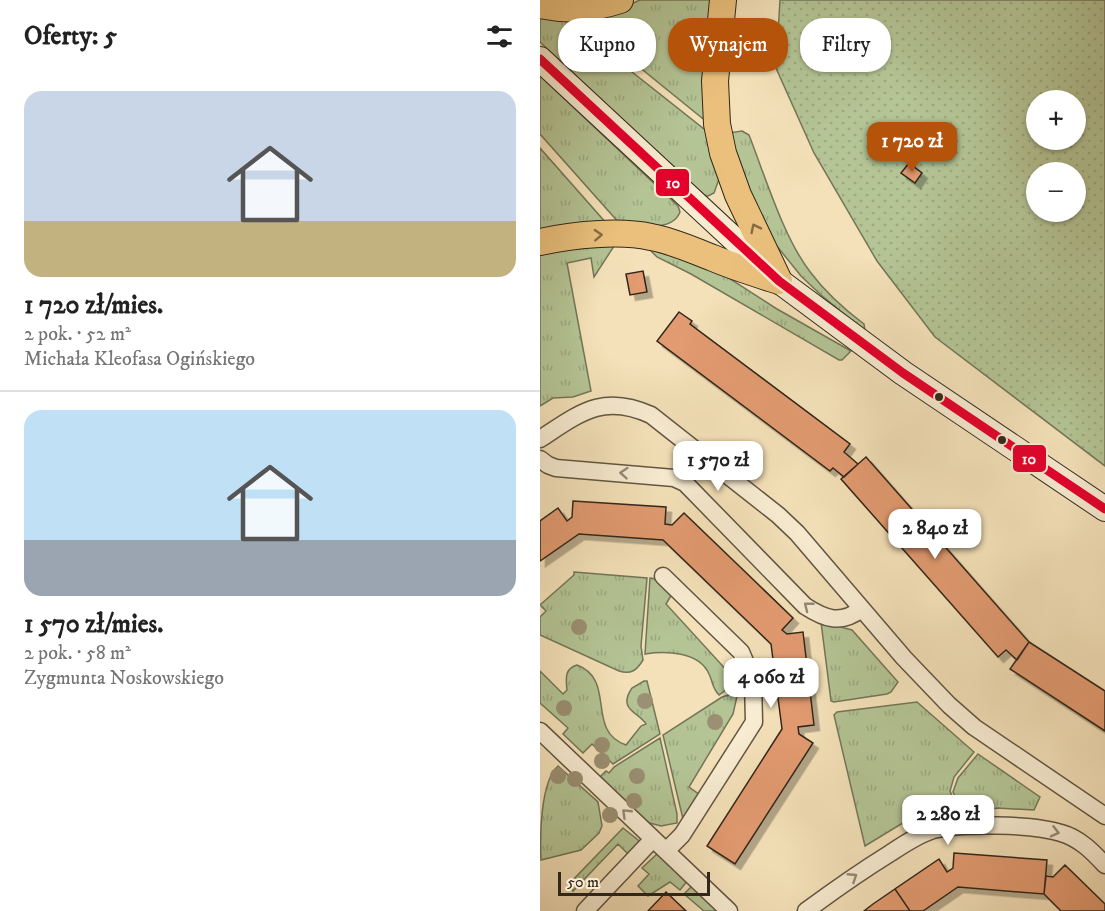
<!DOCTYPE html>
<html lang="pl">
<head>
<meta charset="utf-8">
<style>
	:root { --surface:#fff; --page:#f6f6f6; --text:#222; --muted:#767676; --line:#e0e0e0; --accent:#b45309 }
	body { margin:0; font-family:"IM FELL DW Pica",serif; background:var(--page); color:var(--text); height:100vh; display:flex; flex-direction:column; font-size:22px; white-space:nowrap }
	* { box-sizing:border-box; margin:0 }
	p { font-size:20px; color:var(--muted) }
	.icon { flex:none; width:33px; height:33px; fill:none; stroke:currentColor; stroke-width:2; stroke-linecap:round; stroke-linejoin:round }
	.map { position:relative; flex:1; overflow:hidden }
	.sheet { display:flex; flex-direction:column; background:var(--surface); width:540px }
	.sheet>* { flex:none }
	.top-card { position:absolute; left:18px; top:18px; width:456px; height:54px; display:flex; gap:12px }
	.buttons { position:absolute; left:486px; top:90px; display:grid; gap:12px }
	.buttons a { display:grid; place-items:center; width:60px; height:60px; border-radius:50%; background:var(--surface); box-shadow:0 2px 4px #0004; font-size:30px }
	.scale { position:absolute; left:18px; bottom:15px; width:152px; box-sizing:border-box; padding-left:6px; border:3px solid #32271a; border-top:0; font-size:16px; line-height:21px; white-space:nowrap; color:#32271a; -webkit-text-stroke:4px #f8ecd2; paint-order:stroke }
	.price { position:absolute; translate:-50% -51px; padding:0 14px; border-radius:12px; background:#fff; color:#222; font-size:20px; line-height:39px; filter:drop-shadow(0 2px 3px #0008) }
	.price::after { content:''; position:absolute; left:50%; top:36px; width:18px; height:14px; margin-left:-9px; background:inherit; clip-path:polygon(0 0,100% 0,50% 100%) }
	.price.active { background:var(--accent); color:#fff }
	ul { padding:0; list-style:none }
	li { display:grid; align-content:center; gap:12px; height:318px; padding:0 24px }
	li+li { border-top:2px solid var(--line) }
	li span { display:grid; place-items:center; height:186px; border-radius:18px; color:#555 }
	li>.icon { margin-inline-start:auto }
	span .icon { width:108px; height:108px; fill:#fffc; stroke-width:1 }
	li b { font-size:26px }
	h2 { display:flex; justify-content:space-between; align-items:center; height:72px; padding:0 24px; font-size:26px }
	.tag { padding:0 21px; border-radius:24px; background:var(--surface); box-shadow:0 2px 4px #0004; font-size:21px; line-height:54px }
	.tag.active { background:var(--accent); color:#fff }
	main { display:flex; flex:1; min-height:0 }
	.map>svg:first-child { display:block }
	.grass { fill:url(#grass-tufts); stroke:#737658; stroke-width:1.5 }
	.park { fill:url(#park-dots); stroke:#737658; stroke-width:1.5; fill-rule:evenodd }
	.building { fill:#e29a70; stroke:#32271a; stroke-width:1.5; filter:url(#shadow) }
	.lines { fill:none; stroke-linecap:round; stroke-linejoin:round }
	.street-casing { stroke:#625642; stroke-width:19 }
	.secondary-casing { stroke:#32271a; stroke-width:26 }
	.primary-casing { stroke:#32271a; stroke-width:28 }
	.street { stroke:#f8ecd2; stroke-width:16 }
	.secondary { stroke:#f8ecd2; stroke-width:24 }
	.primary { stroke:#eac07c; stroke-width:26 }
	.bus-1-casing { stroke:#f8ecd2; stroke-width:14 }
	.bus-1 { stroke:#e4002b; stroke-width:9 }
	.tree { fill:#9b9073 }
	.oneway { stroke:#856c46 }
	.oneway2 { stroke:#958a76 }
	.bus-dot { fill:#32271a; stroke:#f8ecd2; stroke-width:2 }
	.line-badge { stroke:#f8ecd2; stroke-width:2 }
	.badge-label { font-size:16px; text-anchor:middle; font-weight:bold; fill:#fff }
</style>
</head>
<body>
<main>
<section class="sheet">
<h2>Oferty: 5<svg class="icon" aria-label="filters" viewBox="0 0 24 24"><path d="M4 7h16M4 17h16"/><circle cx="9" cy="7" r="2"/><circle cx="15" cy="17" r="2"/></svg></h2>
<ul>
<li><span style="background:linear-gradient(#c9d6e8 70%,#c2b280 0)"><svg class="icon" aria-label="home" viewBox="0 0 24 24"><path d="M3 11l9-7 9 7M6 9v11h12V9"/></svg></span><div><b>1 720 zł/mies.</b><p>2 pok. · 52 m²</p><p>Michała Kleofasa Ogińskiego</p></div></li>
<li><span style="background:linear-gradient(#bfe0f5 70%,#9aa5b1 0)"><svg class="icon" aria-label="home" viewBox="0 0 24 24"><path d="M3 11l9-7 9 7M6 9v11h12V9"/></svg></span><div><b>1 570 zł/mies.</b><p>2 pok. · 58 m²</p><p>Zygmunta Noskowskiego</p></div></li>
</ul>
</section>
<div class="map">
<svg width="565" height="911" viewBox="0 0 565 911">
	<defs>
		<pattern id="grass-tufts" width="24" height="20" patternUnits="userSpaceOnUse" patternTransform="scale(1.5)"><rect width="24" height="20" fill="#b4c495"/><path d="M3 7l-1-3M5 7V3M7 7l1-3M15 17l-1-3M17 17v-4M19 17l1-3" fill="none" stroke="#9ba880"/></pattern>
		<pattern id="park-dots" width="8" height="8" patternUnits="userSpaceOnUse" patternTransform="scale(1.5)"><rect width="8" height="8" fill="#b4c495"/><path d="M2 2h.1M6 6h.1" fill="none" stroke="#9ba880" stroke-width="1.8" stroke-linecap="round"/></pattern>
		<filter id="shadow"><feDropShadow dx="5.5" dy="5.5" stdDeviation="0" flood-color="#0004"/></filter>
	</defs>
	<rect width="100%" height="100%" fill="#f4e1b9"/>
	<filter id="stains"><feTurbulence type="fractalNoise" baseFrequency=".00333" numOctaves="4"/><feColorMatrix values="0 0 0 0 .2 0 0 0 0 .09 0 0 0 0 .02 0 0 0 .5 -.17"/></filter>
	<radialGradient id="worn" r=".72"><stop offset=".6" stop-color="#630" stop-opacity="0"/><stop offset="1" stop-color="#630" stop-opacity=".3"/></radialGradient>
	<path class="grass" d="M100 0H174L167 122 40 19 82 8Z
		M0 16 25 19 169 133 179 179 174 193 168 196 163 195 0 42Z
		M0 76 138 206 140 212C132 233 97 225 80 224L0 134Z
		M202 131 209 135C225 176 244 239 271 273 286 293 304 309 324 324L325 331 281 295 261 276 236 245 221 223 188 133Z
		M0 148 67 224 0 232Z
		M76 243 54 277 51 258 27 263 51 391 33 397 13 398 0 406V252Z
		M107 247 167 264 237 309 311 351 302 360H299L151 274 117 257Z
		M34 572 107 578 101 646 103 660C97 670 91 675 79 671L0 635V617L6 611 0 605 34 575Z
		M110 578 116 579 132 594 126 604 190 674 202 672 206 686 186 690 179 695C172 688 173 682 169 674 159 651 125 651 105 654Z
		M281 622 312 630 358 682 351 692 347 694 294 702 291 701Z
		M37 665C77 680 45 731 86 745L101 726 106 724C99 712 77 710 92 688L104 681H107L120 734 73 764 52 744 43 753 23 734 28 728 0 703V671L23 694 27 690C26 679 24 669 37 665Z
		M198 692 193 714 149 787 160 795 143 819 123 735 182 697Z
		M377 702 434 752 414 777 410 791 416 806 366 821 325 846 294 715 297 712Z
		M120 738 137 814V823L121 826 106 822 58 779 66 771 69 773 74 767Z
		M438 754 500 797 494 810 457 808 433 813V816L426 818 413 792 418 778Z
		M18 766 58 802 62 826 59 833 41 850 1 860C0 838 0 782 18 766Z
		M83 828 98 840 100 844 90 856 78 844 33 891 30 883Z
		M117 854 148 880 140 890 130 882 108 896 98 886 109 874 102 868Z
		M153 885 181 911H164L144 894Z"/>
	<path class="park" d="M240 0H565V466L395 337 337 261 274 153 236 68ZM496 100H536V140H496ZM496 172H536V212H496Z"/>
	<path class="building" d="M369 163 382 173 375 183 361 173Z
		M103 271 107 292 90 295 86 274Z
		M139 312 152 321 150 324 310 444 304 452 318 464 304 477 293 468 290 471 117 341Z
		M326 457 489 642 477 660 466 650 458 657 301 479Z
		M33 501 126 507 125 524 132 525 144 513 253 618 242 630 247 634 263 632 274 725 258 727 259 734 273 743 195 864 167 846 242 729 231 644 123 540 39 534 0 561V521L18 508 27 521 32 517Z
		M489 642 565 691V731L470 669Z
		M414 853 507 860 504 894 418 887 383 911H370L355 889 399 859 407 872 413 868Z
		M525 865 565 904V911H521L504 894 506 876 513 877Z
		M355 889 370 911H324L333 904Z
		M126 892 146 911H108Z"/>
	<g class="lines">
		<defs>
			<path id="street" d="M0 439C40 413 63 393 111 415L238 515 257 533 364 658 409 705 434 727 565 816
				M0 459 8 465 16 468 134 478 145 483 265 606C285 619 301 625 321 609
				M123 576 201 652 213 680 214 722 142 835 126 851
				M0 731 189 911
				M45 911 113 839
				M266 911C293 891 320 872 349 854 363 845 377 835 393 830 421 823 494 824 521 833 539 838 552 851 565 865"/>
			<path id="secondary" d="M0 59 239 281 363 373 565 509"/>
			<path id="primary" d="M183 0 175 81 177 124 183 153 198 195 239 281
				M0 5C28 11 52 9 80 0
				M0 242C32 235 79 230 111 237 133 241 152 250 173 258 194 267 217 274 239 281"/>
		</defs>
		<use href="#street" class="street-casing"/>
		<use href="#secondary" class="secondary-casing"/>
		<use href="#primary" class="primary-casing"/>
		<use href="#street" class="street"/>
		<use href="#secondary" class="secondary"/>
		<use href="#primary" class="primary"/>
		<defs>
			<path id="bus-1" d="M0 59 239 281 363 373 565 509"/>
		</defs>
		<use href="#bus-1" class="bus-1-casing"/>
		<use href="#bus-1" class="bus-1"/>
	</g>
	<g class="tree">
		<circle cx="39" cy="627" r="8"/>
		<circle cx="105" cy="701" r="8"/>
		<circle cx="24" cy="708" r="8"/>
		<circle cx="175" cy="722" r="8"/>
		<circle cx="62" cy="745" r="8"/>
		<circle cx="62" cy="761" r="8"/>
		<circle cx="18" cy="776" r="8"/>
		<circle cx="97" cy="776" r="8"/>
		<circle cx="35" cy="779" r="8"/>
		<circle cx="94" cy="801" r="8"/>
		<circle cx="70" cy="815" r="8"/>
	</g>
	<defs><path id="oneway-chevron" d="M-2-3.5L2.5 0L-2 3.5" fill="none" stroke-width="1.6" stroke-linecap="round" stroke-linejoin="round" transform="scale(1.5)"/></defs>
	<g class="oneway">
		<use href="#oneway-chevron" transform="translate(215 228) rotate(-116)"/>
		<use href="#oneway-chevron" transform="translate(58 235) rotate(-3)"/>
	</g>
	<g class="oneway2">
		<use href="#oneway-chevron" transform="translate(84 473) rotate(-176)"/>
		<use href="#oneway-chevron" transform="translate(268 606) rotate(-142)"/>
		<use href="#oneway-chevron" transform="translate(86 813) rotate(-136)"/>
		<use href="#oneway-chevron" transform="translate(515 832) rotate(14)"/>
		<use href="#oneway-chevron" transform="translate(313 877) rotate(-33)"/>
	</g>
	<g class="bus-dot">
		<circle cx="399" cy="397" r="5"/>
		<circle cx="462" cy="440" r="5"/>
	</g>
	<g class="line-badge">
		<rect x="115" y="168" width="35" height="29" rx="6" fill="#e4002b"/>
		<rect x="472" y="444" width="35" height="29" rx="6" fill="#e4002b"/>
	</g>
	<g class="badge-label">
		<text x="133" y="188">10</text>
		<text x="489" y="464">10</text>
	</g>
	<rect width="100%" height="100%" filter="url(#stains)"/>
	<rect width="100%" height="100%" fill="url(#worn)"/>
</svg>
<div class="buttons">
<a>+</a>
<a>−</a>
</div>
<div class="scale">50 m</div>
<b class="price active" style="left:372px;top:173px">1 720 zł</b>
<b class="price" style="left:178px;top:492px">1 570 zł</b>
<b class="price" style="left:395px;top:560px">2 840 zł</b>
<b class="price" style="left:231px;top:709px">4 060 zł</b>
<b class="price" style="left:408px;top:846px">2 280 zł</b>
<div class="top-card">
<a class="tag">Kupno</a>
<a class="tag active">Wynajem</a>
<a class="tag">Filtry</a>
</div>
</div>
</main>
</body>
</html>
